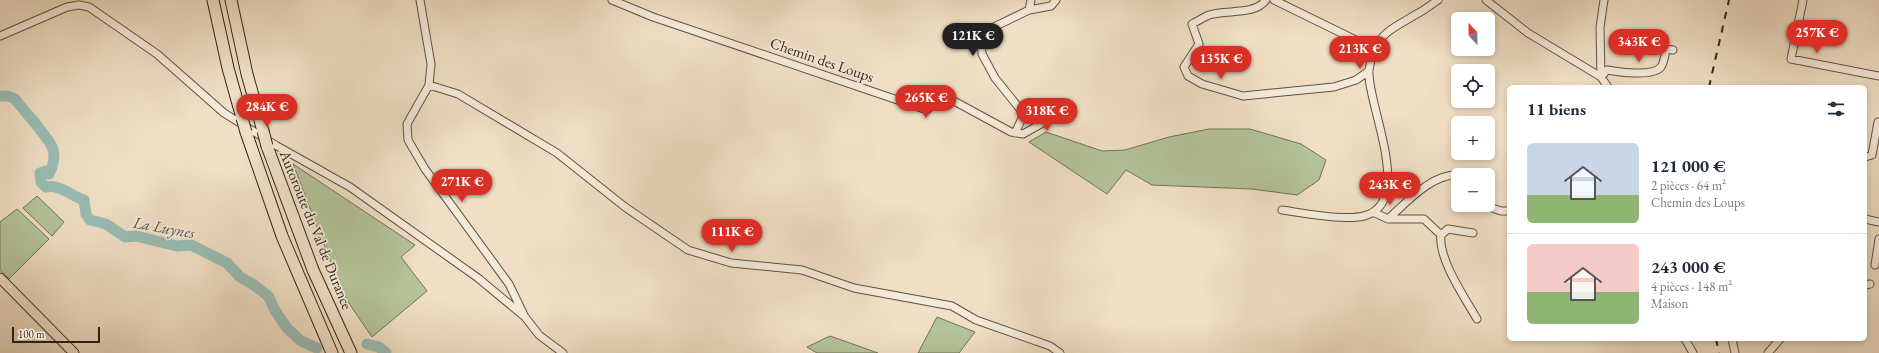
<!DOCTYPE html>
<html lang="fr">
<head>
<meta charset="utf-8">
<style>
	:root { --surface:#fff; --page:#f2f2f3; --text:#1f2937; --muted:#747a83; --line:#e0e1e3; --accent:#d93025 }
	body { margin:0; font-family:"EB Garamond",serif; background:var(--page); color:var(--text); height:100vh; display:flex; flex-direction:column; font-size:15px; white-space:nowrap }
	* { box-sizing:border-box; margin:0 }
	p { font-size:13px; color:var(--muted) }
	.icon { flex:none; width:22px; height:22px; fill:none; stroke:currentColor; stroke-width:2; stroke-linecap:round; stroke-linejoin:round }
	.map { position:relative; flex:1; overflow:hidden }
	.panel { position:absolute; left:1507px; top:85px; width:360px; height:256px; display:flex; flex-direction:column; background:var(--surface); border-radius:6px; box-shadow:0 2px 6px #0003 }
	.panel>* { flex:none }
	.needle { width:26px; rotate:338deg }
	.buttons { position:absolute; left:1451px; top:12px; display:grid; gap:8px }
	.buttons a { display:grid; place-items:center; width:44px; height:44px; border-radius:6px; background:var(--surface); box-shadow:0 2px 6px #0003; font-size:20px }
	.scale { position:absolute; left:12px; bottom:10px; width:88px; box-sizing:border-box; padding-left:4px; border:2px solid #302219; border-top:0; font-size:11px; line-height:14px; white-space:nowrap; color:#302219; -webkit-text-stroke:3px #f5ead9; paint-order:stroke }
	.price { position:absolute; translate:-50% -34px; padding:0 9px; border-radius:14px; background:var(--accent); color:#fff; font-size:13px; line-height:26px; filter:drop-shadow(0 1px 2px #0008) }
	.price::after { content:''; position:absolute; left:50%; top:24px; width:12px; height:9px; margin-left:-6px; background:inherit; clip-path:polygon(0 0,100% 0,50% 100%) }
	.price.active { background:#222; color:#fff }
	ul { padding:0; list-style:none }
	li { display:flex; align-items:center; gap:12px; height:100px; padding:0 20px }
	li+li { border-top:1px solid var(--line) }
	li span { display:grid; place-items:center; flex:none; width:112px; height:80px; border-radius:6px; color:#555 }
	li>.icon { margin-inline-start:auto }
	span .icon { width:48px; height:48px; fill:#fffc; stroke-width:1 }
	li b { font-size:17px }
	h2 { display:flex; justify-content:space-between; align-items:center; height:48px; padding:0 20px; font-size:17px }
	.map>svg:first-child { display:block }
	.green { fill:#b4c399; stroke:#727259 }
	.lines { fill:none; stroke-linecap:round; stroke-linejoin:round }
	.river { stroke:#9abdb5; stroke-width:11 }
	.minor-casing { stroke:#605144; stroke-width:9 }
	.major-casing { stroke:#302219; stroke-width:11 }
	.highway-casing { stroke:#302219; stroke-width:13 }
	.minor { stroke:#f5ead9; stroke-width:7 }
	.major { stroke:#f0dfc5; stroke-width:9 }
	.highway { stroke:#f0dfc5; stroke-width:11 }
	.rail { stroke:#302219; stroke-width:2; stroke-dasharray:7 7; stroke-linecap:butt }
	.highway-bridge-casing { stroke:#302219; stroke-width:13; stroke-linecap:butt }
	.highway-bridge { stroke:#f0dfc5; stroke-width:11 }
	.labels { text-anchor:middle; stroke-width:3.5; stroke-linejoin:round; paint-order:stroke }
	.street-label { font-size:15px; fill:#302219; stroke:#f5ead9 }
	.water-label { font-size:16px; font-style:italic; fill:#505048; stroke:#f5ead9 }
</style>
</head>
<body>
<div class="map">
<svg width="1879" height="353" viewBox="0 0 1879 353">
	<rect width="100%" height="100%" fill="#f0dfc5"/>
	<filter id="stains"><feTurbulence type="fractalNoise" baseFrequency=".005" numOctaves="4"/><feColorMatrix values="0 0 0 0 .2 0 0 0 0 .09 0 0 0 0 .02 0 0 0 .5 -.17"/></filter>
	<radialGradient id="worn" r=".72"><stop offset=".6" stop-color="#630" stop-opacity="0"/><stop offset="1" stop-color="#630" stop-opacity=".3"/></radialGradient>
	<path class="green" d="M1209 129H1250L1301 144 1326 160 1319 180 1297 195 1252 189 1152 185 1126 170 1107 194 1029 142 1046 132 1102 151 1125 150 1169 137Z
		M293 164 415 245 401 257 427 291 372 337 344 296Z
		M37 196 64 222 52 236 23 208Z
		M17 209 49 239 9 279 0 270V222Z
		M937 317 975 332 959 353H918Z
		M830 336 878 353H817L807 347Z"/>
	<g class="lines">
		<path class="river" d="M0 96H8L15 99C24 111 49 137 53 149 55 157 53 167 49 174L45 171 40 173 41 182 46 187C60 184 71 196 84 200L86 214 90 220 106 224 125 237 136 236 177 246 191 245 227 263 240 277 254 285 268 296 276 312 287 328 301 341 317 348
			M367 344 379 347 386 353"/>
		<defs>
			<path id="minor" d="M420 0 431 64 429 85 407 124 408 140 425 169 509 284 524 315
				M612 0 653 17 927 110 943 95 1011 132 1023 134 1057 115
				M1266 0C1254 16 1227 9 1209 15 1204 17 1198 21 1192 24L1199 44 1184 67 1188 76 1202 84 1243 96 1334 87 1356 80 1369 71
				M1274 0 1374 49
				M1486 0 1528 33 1601 77 1608 87
				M1803 0 1791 59 1879 76
				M1029 10 1051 6 1056 0
				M0 36 67 7 79 5 89 7 157 54 224 113 277 146 350 187 478 278 525 317 539 335 563 353
				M1601 77 1607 70C1618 72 1653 77 1661 67 1664 63 1665 55 1666 49L1673 50
				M1601 77 1600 27 1604 0
				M429 85 458 94 557 153 625 207 688 250 731 263 802 270 854 288 952 306 976 320 1050 346 1060 353
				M1015 133 1024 114 995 78 982 54 981 38 994 27 1029 10 1031 0
				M1865 157 1872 155 1878 122
				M1483 205 1501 211H1509
				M1282 210C1304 213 1343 221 1364 216 1416 203 1366 102 1369 70 1370 64 1372 55 1374 49 1383 31 1399 25 1415 15 1423 11 1431 5 1438 0
				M1373 212 1388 219H1424L1441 235
				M1388 219C1407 202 1433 172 1461 175
				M1865 219 1879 222
				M1473 233 1448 229 1441 235C1438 259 1465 298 1477 319
				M1875 265 1879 239
				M1865 285 1870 284
				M1685 339 1693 353
				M1732 339 1735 353
				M1768 353 1780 339"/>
			<path id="major" d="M0 278 74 353"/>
			<path id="highway" d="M213 0 228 68 242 118
				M231 0 247 74 263 131
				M246 132 282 236 332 353
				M267 146 313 270 351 353"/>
		</defs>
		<use href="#minor" class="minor-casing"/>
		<use href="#major" class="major-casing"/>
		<use href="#highway" class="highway-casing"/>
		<use href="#minor" class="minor"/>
		<use href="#major" class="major"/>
		<use href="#highway" class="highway"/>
		<path class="rail" d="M1709 87 1729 0
			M1716 339 1719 353"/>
		<defs>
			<path id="highway-bridge" d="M242 118 246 132
				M263 131 267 146"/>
		</defs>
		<use href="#highway-bridge" class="highway-bridge-casing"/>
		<use href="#highway-bridge" class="highway-bridge"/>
	</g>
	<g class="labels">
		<g class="street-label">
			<text transform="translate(822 60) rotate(19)" y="5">Chemin des Loups</text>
			<text transform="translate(316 230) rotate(68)" y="5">Autoroute du Val de Durance</text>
		</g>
		<g class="water-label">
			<text transform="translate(164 227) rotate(10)" y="6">La Luynes</text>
		</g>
	</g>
	<rect width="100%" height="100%" filter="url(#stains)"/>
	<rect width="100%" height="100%" fill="url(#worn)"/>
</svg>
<div class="buttons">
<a><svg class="needle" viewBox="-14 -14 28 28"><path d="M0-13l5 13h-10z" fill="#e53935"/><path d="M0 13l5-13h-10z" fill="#747a83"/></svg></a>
<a><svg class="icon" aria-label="locate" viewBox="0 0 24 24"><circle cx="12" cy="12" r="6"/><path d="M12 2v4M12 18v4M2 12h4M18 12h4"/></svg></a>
<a>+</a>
<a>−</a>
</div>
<div class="scale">100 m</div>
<b class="price" style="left:1817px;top:54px">257K €</b>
<b class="price active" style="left:973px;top:57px">121K €</b>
<b class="price" style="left:1639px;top:63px">343K €</b>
<b class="price" style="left:1360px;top:70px">213K €</b>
<b class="price" style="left:1221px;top:80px">135K €</b>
<b class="price" style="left:926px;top:119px">265K €</b>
<b class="price" style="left:267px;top:128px">284K €</b>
<b class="price" style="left:1047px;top:132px">318K €</b>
<b class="price" style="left:462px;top:203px">271K €</b>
<b class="price" style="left:1390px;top:206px">243K €</b>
<b class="price" style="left:732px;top:253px">111K €</b>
<section class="panel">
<h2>11 biens<svg class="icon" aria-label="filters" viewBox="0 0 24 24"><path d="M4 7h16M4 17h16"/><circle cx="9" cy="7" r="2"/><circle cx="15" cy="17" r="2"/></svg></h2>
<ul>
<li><span style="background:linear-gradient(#c9d6e8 65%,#8fb573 0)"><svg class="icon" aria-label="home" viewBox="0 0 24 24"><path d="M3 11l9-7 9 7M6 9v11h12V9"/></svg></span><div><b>121 000 €</b><p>2 pièces · 64 m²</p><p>Chemin des Loups</p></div></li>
<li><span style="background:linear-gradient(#f6c9c9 60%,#8fb573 0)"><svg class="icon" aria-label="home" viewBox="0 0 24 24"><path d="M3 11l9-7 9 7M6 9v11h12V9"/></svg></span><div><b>243 000 €</b><p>4 pièces · 148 m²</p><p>Maison</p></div></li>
</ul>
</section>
</div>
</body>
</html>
